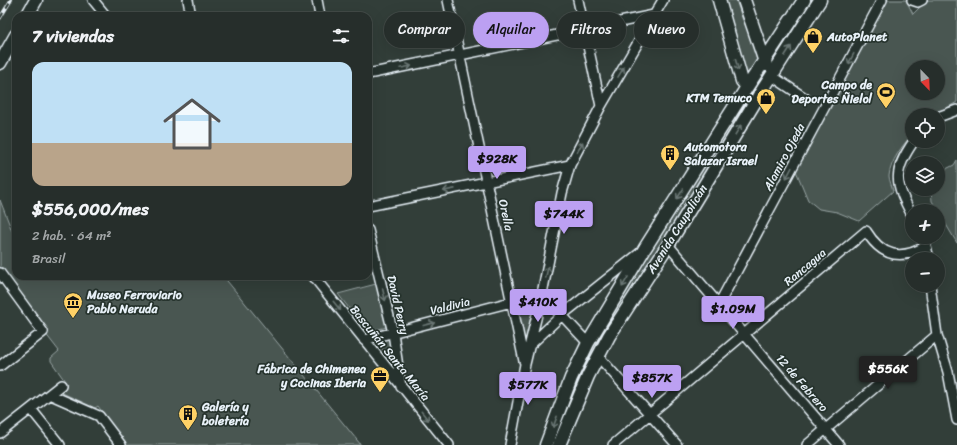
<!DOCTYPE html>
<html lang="es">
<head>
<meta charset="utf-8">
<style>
	:root { --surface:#262e2b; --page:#2e3633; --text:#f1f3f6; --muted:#a4a8a9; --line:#424a47; --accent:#bca0f2 }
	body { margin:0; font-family:Sriracha,sans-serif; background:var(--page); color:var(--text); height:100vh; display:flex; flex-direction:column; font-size:15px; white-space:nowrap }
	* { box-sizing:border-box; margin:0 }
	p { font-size:13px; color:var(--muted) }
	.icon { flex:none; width:22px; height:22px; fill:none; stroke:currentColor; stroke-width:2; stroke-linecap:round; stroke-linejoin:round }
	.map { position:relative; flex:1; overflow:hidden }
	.panel { position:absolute; left:12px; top:12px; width:360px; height:268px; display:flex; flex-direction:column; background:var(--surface); border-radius:12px; box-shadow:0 4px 16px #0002,0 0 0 1px var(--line) }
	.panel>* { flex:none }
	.top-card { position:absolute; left:384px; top:12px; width:380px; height:36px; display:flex; gap:8px }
	.needle { width:26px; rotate:157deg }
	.fabs { position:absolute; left:905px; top:60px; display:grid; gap:8px }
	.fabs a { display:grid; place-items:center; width:40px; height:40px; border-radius:50%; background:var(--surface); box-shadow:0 4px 16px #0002,0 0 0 1px var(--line); font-size:20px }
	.price { position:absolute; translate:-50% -34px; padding:0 9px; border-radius:4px; background:var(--accent); color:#111; font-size:13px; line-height:26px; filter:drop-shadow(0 1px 2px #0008) }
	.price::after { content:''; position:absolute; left:50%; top:24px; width:12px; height:9px; margin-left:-6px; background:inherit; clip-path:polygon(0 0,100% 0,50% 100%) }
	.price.current { background:#222; color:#fff }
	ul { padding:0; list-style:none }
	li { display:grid; align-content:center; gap:8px; height:212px; padding:0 20px }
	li+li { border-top:1px solid var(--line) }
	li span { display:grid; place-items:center; height:124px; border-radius:12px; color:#555 }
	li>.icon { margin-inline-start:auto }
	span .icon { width:72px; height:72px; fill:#fffc; stroke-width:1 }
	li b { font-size:17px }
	h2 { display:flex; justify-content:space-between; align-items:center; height:48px; padding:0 20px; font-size:17px }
	.pill { padding:0 14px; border-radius:18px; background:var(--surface); box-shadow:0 4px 16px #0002,0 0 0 1px var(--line); font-size:14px; line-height:36px }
	.pill.current { background:var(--accent); color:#111 }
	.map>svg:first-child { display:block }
	.green { fill:#495651; stroke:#98a4a4; fill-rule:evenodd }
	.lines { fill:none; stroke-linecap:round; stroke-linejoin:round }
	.minor-casing { stroke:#e8f1f8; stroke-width:12 }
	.major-casing { stroke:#e8f1f8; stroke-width:15 }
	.minor { stroke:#26332d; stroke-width:9 }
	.major { stroke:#26332d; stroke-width:12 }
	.rail-casing { stroke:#e8f1f8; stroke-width:3.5 }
	.rail { stroke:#26332d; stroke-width:2; stroke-dasharray:6; stroke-linecap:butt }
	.oneway { stroke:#6a7674 }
	.labels { text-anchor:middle; stroke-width:3.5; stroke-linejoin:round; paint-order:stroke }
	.poi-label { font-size:12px; font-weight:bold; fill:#e8f1f8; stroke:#26332d; text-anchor:start }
	.street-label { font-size:12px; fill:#e8f1f8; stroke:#26332d }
</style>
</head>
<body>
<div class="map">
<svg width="957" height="445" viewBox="0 0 957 445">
	<rect width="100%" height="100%" fill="#323e39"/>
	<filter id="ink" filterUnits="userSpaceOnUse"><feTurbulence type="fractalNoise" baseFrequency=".025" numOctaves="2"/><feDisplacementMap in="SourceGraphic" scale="8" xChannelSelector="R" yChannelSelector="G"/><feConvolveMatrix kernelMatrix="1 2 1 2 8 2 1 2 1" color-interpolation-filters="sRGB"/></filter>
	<g filter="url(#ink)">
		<path class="green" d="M724 0H736L742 18 760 55 750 79 746 77Z
			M807 0H813L662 243 594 352 569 403 554 445H551L574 380 594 342 648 249Z
			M885 0H906L913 14 927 0H957V102L935 115H912V135C903 144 890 162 889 176 889 180 892 186 893 191L859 221 837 212 819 209 808 200 794 166ZM912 67H938V93H912Z
			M957 160V243L932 201 931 189H938V173L954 165Z
			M0 200 12 231H16V276H60L61 278 65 276H223L361 445H126L98 406 95 408 58 391 67 384 51 361V358L59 351 28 311 0 271Z
			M376 284 387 327 370 331 366 330 338 294Z
			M536 301 525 346 515 306Z
			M389 338 396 366 376 341Z"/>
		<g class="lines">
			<defs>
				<path id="minor" d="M93 0 106 16
					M188 0 191 16
					M317 0 320 16
					M448 0 524 361
					M578 0 601 106
					M912 0 918 2 922 0
					M368 74 654 15
					M772 76 805 98
					M938 117 957 110
					M368 206 570 165
					M912 215C895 183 892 172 914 141
					M368 230 393 333 401 387
					M923 237 926 246 929 259
					M668 245 839 445
					M0 273 43 332 0 366
					M313 276 449 445
					M930 285 937 335 948 372 957 420
					M719 304 882 0
					M364 340 542 294 588 343
					M529 346 562 315 640 253
					M598 356 677 445
					M51 395 99 416 121 445
					M31 409 60 445
					M0 433 61 385
					M510 445 525 364 542 294 562 193 570 165 601 106 663 0
					M613 445 866 231C882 257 901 261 926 246
					M807 445 937 335"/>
				<path id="major" d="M719 0 742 81 747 87
					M744 0 766 65
					M27 16 36 0
					M0 63 16 35
					M546 445 571 378 588 343 645 248 747 87 804 0
					M559 445 588 376 609 336 668 245 758 97 820 0"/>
			</defs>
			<use href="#minor" class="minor-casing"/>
			<use href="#major" class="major-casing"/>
			<use href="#minor" class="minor"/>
			<use href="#major" class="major"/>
			<defs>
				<path id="rail" d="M0 18 11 0"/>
			</defs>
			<use href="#rail" class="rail-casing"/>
			<use href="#rail" class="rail"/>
		</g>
		<defs><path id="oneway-shaft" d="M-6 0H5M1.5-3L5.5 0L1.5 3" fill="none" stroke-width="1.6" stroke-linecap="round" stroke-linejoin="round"/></defs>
		<g class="oneway">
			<use href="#oneway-shaft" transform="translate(788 51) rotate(-57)"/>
			<use href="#oneway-shaft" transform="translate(851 59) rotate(118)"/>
			<use href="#oneway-shaft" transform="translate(737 65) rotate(74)"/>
			<use href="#oneway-shaft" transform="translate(406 67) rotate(-12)"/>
			<use href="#oneway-shaft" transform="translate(621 72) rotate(-59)"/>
			<use href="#oneway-shaft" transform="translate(738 130) rotate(-59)"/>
			<use href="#oneway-shaft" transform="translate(580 147) rotate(-62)"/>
			<use href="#oneway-shaft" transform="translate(789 173) rotate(118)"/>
			<use href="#oneway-shaft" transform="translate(449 190) rotate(169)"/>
			<use href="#oneway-shaft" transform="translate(680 194) rotate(123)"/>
			<use href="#oneway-shaft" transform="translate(547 272) rotate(-79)"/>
			<use href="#oneway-shaft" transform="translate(625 282) rotate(121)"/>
			<use href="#oneway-shaft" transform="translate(384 295) rotate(77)"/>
			<use href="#oneway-shaft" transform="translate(337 306) rotate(51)"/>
			<use href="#oneway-shaft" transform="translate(429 324) rotate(-14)"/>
			<use href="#oneway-shaft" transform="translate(425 416) rotate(51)"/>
			<use href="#oneway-shaft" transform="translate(555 422) rotate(110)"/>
		</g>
	</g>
	<defs>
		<symbol id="shop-pin" viewBox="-11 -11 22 30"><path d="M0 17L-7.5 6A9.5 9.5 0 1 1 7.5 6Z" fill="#ffd166" stroke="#26332d"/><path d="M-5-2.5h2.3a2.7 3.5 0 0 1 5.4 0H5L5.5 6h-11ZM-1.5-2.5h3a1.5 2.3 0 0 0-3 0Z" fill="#111"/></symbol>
		<symbol id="stadium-pin" viewBox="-11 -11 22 30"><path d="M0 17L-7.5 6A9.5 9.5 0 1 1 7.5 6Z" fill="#ffd166" stroke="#26332d"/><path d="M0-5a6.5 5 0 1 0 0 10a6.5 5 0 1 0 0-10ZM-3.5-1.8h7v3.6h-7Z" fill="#111"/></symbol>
		<symbol id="building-pin" viewBox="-11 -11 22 30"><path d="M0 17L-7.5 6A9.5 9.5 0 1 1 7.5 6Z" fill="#ffd166" stroke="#26332d"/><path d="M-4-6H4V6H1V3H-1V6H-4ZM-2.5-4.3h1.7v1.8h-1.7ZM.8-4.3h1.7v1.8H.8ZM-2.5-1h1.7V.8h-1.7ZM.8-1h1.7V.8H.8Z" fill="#111"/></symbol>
		<symbol id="museum-pin" viewBox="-11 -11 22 30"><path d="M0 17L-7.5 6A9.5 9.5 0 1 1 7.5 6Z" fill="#ffd166" stroke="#26332d"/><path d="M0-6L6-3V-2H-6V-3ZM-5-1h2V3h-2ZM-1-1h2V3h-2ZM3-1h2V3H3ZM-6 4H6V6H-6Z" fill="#111"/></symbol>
		<symbol id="office-pin" viewBox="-11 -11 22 30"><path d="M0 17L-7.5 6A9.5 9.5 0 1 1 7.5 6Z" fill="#ffd166" stroke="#26332d"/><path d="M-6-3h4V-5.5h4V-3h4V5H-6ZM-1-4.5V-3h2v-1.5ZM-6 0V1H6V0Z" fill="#111"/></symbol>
	</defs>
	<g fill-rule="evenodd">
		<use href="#shop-pin" x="802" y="26" width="22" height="30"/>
		<use href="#stadium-pin" x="875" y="81" width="22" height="30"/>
		<use href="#shop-pin" x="755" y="87" width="22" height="30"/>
		<use href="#building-pin" x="659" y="143" width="22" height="30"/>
		<use href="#museum-pin" x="62" y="291" width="22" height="30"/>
		<use href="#office-pin" x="369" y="365" width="22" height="30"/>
		<use href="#building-pin" x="177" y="403" width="22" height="30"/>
	</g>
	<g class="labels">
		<g class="poi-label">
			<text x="827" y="41">AutoPlanet</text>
			<text x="872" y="89" text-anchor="end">Campo de<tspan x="872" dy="14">Deportes Ñielol</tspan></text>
			<text x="752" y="102" text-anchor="end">KTM Temuco</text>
			<text x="684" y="151">Automotora<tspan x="684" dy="14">Salazar Israel</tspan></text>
			<text x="87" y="299">Museo Ferroviario<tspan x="87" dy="14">Pablo Neruda</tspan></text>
			<text x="366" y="373" text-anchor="end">Fábrica de Chimenea<tspan x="366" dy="14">y Cocinas Iberia</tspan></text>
			<text x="202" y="411">Galería y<tspan x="202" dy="14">boletería</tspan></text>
		</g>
		<g class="street-label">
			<text transform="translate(784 157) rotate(-62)" y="4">Alamiro Ojeda</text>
			<text transform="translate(506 215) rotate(78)" y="4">Orella</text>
			<text transform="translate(677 229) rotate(-58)" y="4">Avenida Caupolicán</text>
			<text transform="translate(805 267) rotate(-40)" y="4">Rancagua</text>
			<text transform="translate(398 305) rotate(77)" y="4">David Perry</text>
			<text transform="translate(450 306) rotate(-14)" y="4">Valdivia</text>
			<text transform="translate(390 353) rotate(51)" y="4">Bascuñán Santa María</text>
			<text transform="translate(802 383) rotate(49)" y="4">12 de Febrero</text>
		</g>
	</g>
</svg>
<div class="fabs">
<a><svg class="needle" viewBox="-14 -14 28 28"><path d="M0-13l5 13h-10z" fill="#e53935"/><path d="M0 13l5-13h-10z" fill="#a4a8a9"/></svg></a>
<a><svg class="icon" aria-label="locate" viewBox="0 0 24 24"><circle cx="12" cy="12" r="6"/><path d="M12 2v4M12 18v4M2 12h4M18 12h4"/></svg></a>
<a><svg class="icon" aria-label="layers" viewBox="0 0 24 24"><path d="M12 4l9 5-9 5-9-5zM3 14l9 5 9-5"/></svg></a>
<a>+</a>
<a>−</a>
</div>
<b class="price" style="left:497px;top:180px">$928K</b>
<b class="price" style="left:564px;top:235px">$744K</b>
<b class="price" style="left:538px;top:323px">$410K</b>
<b class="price" style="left:733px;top:330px">$1.09M</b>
<b class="price current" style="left:888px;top:390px">$556K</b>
<b class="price" style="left:652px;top:399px">$857K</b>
<b class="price" style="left:528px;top:406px">$577K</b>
<div class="top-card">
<a class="pill">Comprar</a>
<a class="pill current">Alquilar</a>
<a class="pill">Filtros</a>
<a class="pill">Nuevo</a>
</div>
<section class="panel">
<h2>7 viviendas<svg class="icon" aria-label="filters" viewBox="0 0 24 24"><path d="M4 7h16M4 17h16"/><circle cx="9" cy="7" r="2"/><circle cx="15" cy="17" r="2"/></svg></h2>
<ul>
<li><span style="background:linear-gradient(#bfe0f5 65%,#b9a48a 0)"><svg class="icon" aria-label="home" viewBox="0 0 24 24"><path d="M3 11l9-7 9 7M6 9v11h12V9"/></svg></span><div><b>$556,000/mes</b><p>2 hab. · 64 m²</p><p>Brasil</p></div></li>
</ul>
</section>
</div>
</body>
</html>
